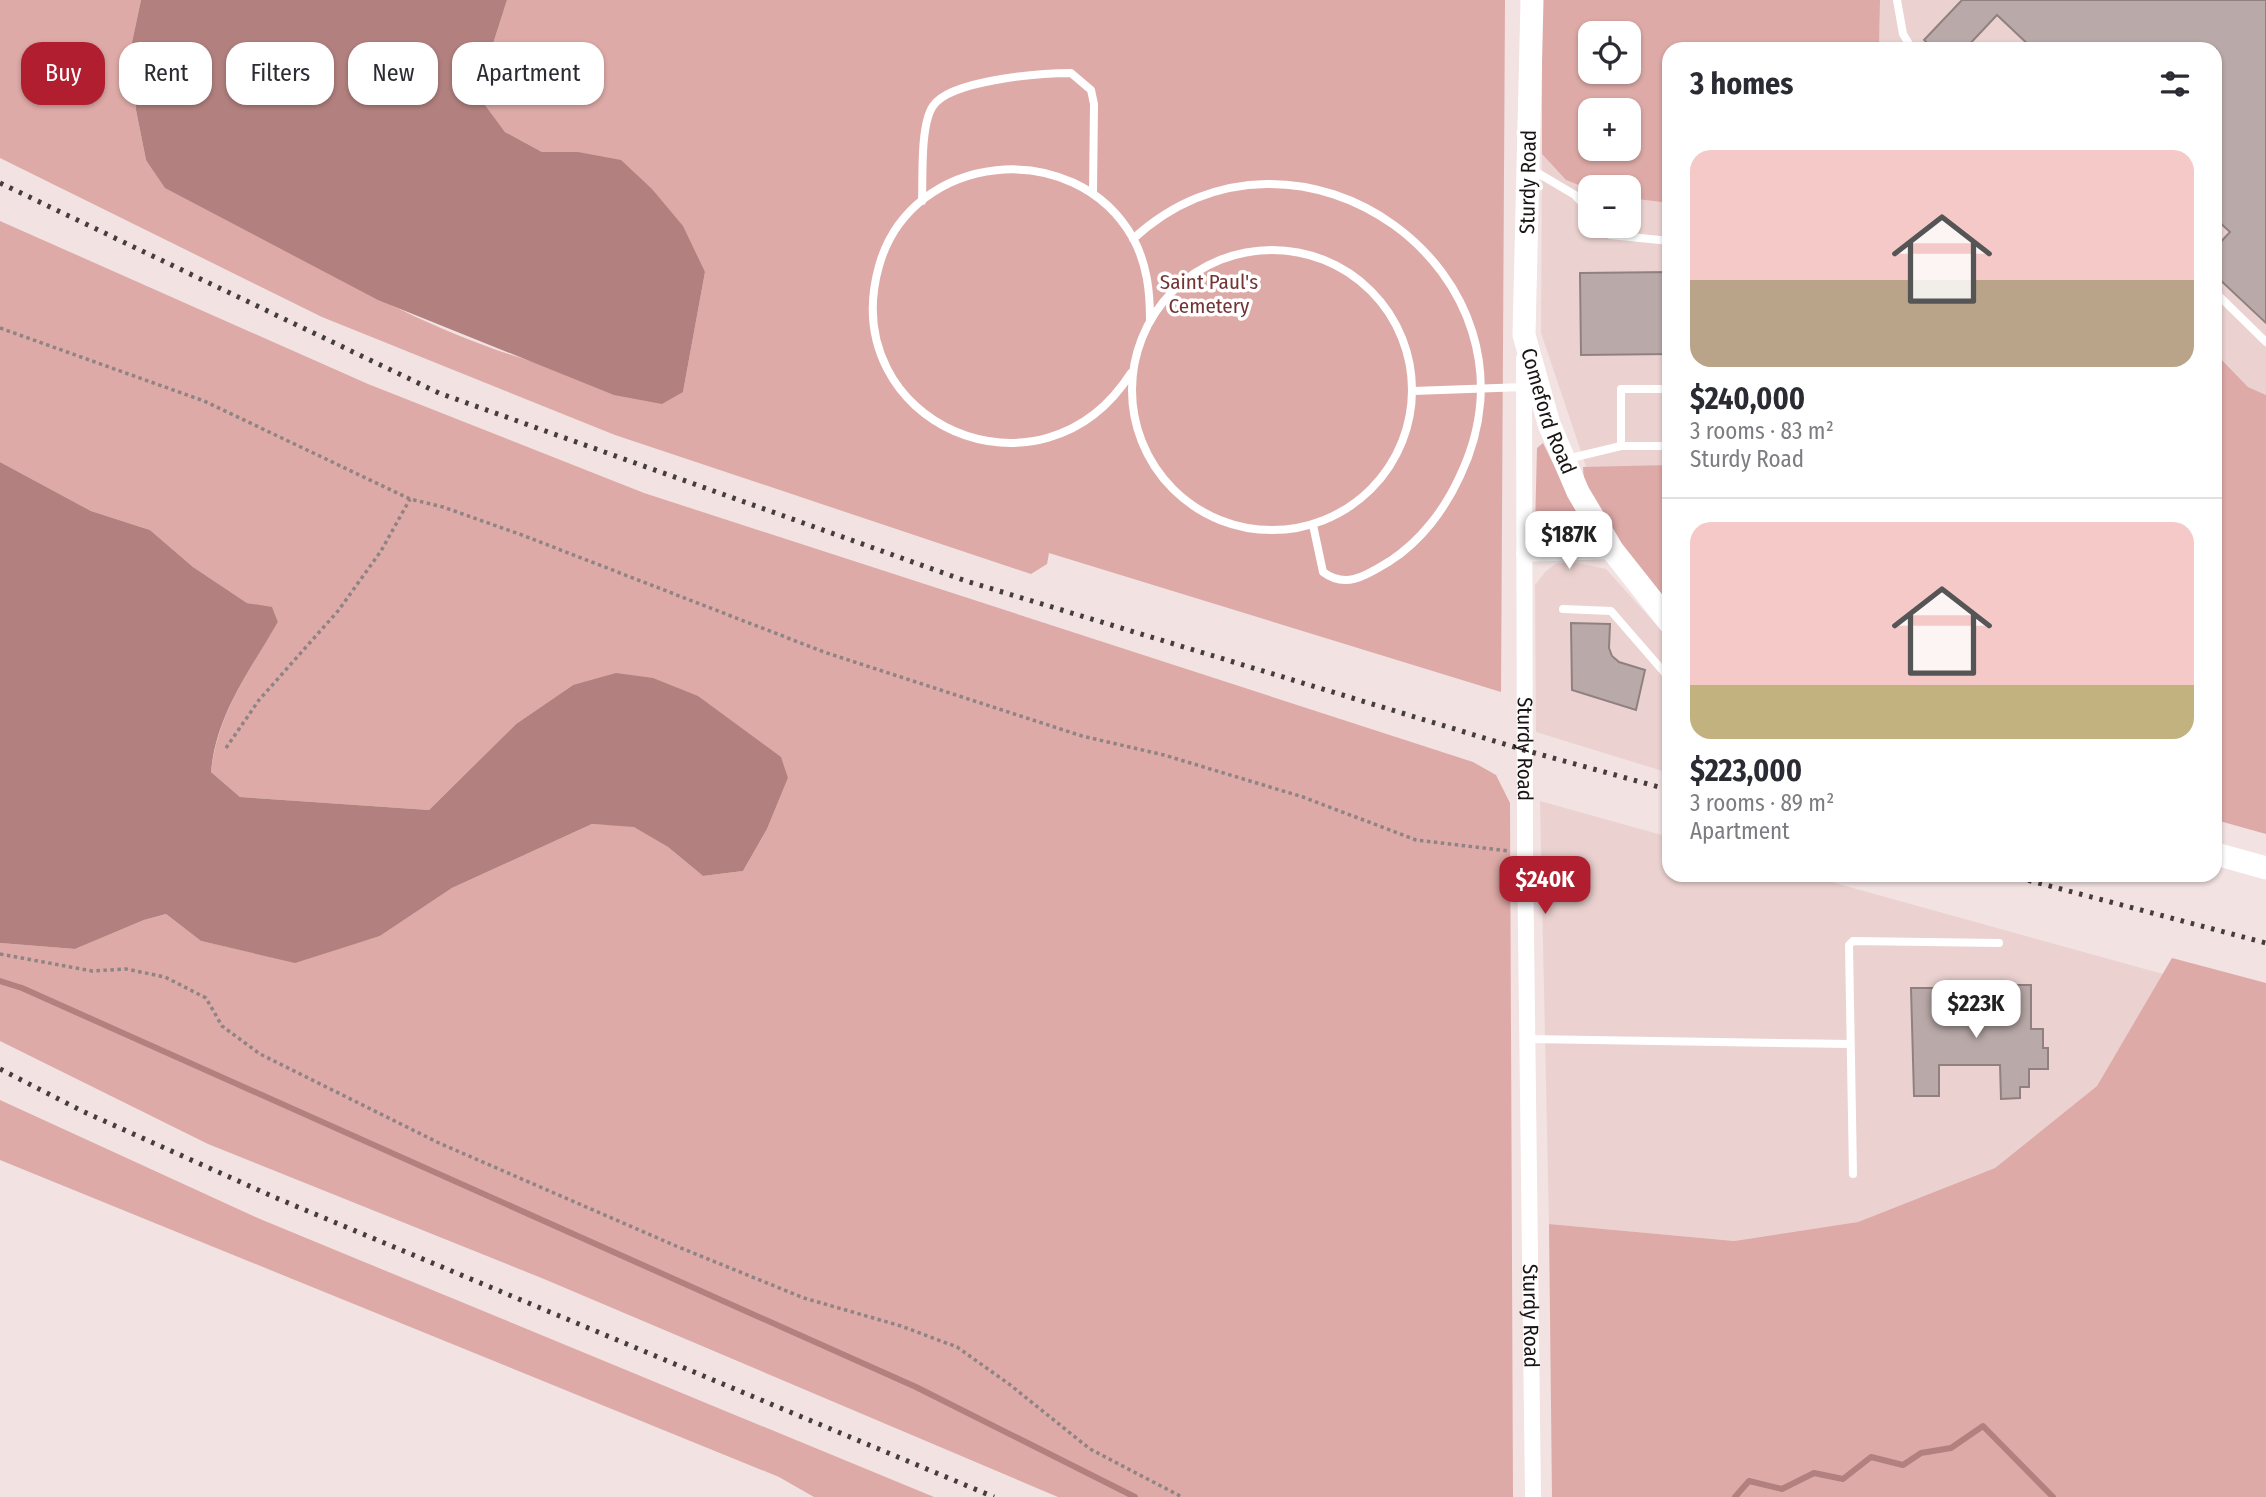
<!DOCTYPE html>
<html lang="en">
<head>
<meta charset="utf-8">
<style>
	:root { --surface:#fff; --page:#f2f2f3; --text:#2b2b33; --muted:#7c7c81; --line:#e1e1e2; --accent:#b11e2f }
	body { margin:0; font-family:"Fira Sans Condensed",sans-serif; background:var(--page); color:var(--text); height:100vh; display:flex; flex-direction:column; font-size:26px; white-space:nowrap }
	* { box-sizing:border-box; margin:0 }
	p { font-size:23px; color:var(--muted) }
	.icon { flex:none; width:38px; height:38px; fill:none; stroke:currentColor; stroke-width:2; stroke-linecap:round; stroke-linejoin:round }
	.map { position:relative; flex:1; overflow:hidden }
	.details { position:absolute; left:1662px; top:42px; width:560px; height:840px; display:flex; flex-direction:column; background:var(--surface); border-radius:21px; box-shadow:0 2px 5px #0004 }
	.details>* { flex:none }
	.banner { position:absolute; left:21px; top:42px; width:665px; height:63px; display:flex; gap:14px }
	.fabs { position:absolute; left:1578px; top:21px; display:grid; gap:14px }
	.fabs a { display:grid; place-items:center; width:63px; height:63px; border-radius:14px; background:var(--surface); box-shadow:0 2px 5px #0004; font-size:35px }
	.price { position:absolute; translate:-50% -60px; padding:0 16px; border-radius:14px; background:#fff; color:#222; font-size:23px; line-height:46px; filter:drop-shadow(0 2px 4px #0008) }
	.price::after { content:''; position:absolute; left:50%; top:42px; width:21px; height:16px; margin-left:-10px; background:inherit; clip-path:polygon(0 0,100% 0,50% 100%) }
	.price.active { background:var(--accent); color:#fff }
	ul { padding:0; list-style:none }
	li { display:grid; align-content:center; gap:14px; height:371px; padding:0 28px }
	li+li { border-top:2px solid var(--line) }
	li span { display:grid; place-items:center; height:217px; border-radius:21px; color:#555 }
	li>.icon { margin-inline-start:auto }
	span .icon { width:126px; height:126px; fill:#fffc; stroke-width:1 }
	li b { font-size:30px }
	h2 { display:flex; justify-content:space-between; align-items:center; height:84px; padding:0 28px; font-size:30px }
	.pill { padding:0 24px; border-radius:21px; background:var(--surface); box-shadow:0 2px 5px #0004; font-size:24px; line-height:63px }
	.pill.active { background:var(--accent); color:#fff }
	.map>svg:first-child { display:block }
	.built { fill:#ebd2d0 }
	.green { fill:#ddaaa7; fill-rule:evenodd }
	.water { fill:#b2817f }
	.lines { fill:none; stroke-linecap:round; stroke-linejoin:round }
	.stream { stroke:#b2817f; stroke-width:6 }
	.building { fill:#b9aaa9; stroke:#908180; stroke-width:2 }
	.path { stroke:#8f8483; stroke-width:3.5; stroke-dasharray:3.5 3.5; stroke-linecap:butt }
	.lane { stroke:#fff; stroke-width:8 }
	.street { stroke:#fff; stroke-width:16 }
	.secondary { stroke:#fff; stroke-width:23 }
	.rail { stroke:#453d3d; stroke-width:5; stroke-dasharray:3.5 7; stroke-linecap:butt }
	.labels { text-anchor:middle; stroke-width:7; stroke-linejoin:round; paint-order:stroke }
	.street-label { font-size:21px; fill:#1a1414; stroke:#fff }
	.park-label { font-size:21px; fill:#753434; stroke:#fff }
</style>
</head>
<body>
<div class="map">
<svg width="2266" height="1497" viewBox="0 0 2266 1497">
	<rect width="100%" height="100%" fill="#f2e2e1"/>
	<path class="built" d="M1880 0H2266V395L2248 387 2216 354V49H1879Z
		M1542 154 1566 180 1591 190V226H1629V198L1669 203V592L1598 502 1541 333Z
		M1557 563H1578L1606 569 1669 639V773L1536 732 1535 585 1546 571Z
		M1540 801 1669 837 1670 875H1806L2163 974 2097 1086 1995 1168 1858 1222 1734 1241 1549 1224Z"/>
	<path class="green" d="M0 0H141L131 47 136 110 146 160C273 241 399 324 547 366 590 379 638 384 683 392L705 272 542 152 505 132 477 94 507 0H1505L1501 692 1049 553 1047 564 1031 574 615 435 322 317 0 158Z
		M1542 0H1880L1879 49H1670L1669 203 1629 198V187H1591V190L1566 180 1542 154ZM1591 33H1629V72H1591ZM1591 110H1629V149H1591Z
		M0 221 368 384 644 493 1473 762 1496 775 1510 803 1513 1497H1058L544 1279 208 1144 0 1041V943L75 949 144 920 166 914 201 941 295 962 380 936 452 888 592 824 634 826 668 847 703 876 743 871 767 829 788 778 573 685 516 724 429 810 240 797 211 772C217 715 249 670 278 622L272 608 247 603 193 567 150 530 91 511 0 462Z
		M2216 354 2248 387 2266 395V834L2216 820Z
		M1543 443 1584 527V536L1547 539 1535 528 1537 448Z
		M1669 465V609L1640 576 1584 482 1583 467Z
		M2172 958 2266 983V1497H1552L1549 1224 1734 1241 1858 1222 1995 1168 2097 1086Z
		M0 1100 260 1219 934 1497H814L779 1477 0 1160Z"/>
	<path class="water" d="M141 0H507L477 94 505 132 542 152H578L621 160 652 189 683 226 705 272 683 392 662 404 614 395 378 300 165 188 146 160 136 110 131 47Z
		M0 462 91 511 150 530 193 567 247 603 272 607 278 622C250 670 216 715 211 772L240 797 429 810 516 724 573 685 616 673 653 678 698 696 781 757 788 778 767 829 743 871 703 876 668 847 634 827 592 824 452 888 380 936 295 963 201 941 166 914 144 920 75 949 0 943Z"/>
	<g class="lines">
		<path class="stream" d="M0 981 22 988 916 1387 1135 1497
			M1735 1497 1749 1481 1782 1489 1814 1473 1843 1479 1871 1457 1903 1465 1921 1453 1951 1448 1983 1426 2053 1497"/>
	</g>
	<path class="building" d="M1962 0H2266V323L2216 276V247L2230 232 2216 219V49H2033L1997 15 1965 49H1934L1924 40Z
		M1670 272V354L1581 355 1580 273Z
		M1571 623 1610 624 1609 648 1612 656 1619 662 1645 670 1636 710 1572 690Z
		M2010 985H2031V1029H2043V1048H2048V1069H2029V1087H2020V1098L2001 1099 2000 1065H1939V1096H1914L1911 988H1945V1017H1995V995H2010Z"/>
	<g class="lines">
		<path class="path" d="M0 328 204 401 410 499 443 507 522 535 824 652 1082 736 1164 755 1303 797 1416 840 1509 851
			M226 748 259 700 338 611 381 551 410 499
			M0 954 92 971 126 969 165 977 206 998 222 1026 260 1054 439 1143 676 1246 804 1298 901 1326 957 1347 1009 1384 1090 1449 1182 1497"/>
		<path class="lane" d="M1897 0 1903 34 1912 49
			M1531 169 1575 195 1591 213
			M922 201C923 177 920 125 933 106 950 80 1041 73 1071 73L1091 90 1094 104 1093 194
			M1602 226 1610 235 1670 241
			M1133 239C1297 88 1556 274 1460 476 1445 509 1421 541 1390 561 1368 574 1347 590 1323 572L1313 525
			M1132 390a140 140 0 1 1 280 0a140 140 0 1 1-280 0Z
			M2216 293 2266 342
			M1131 373C1041 514 835 423 879 266 911 151 1075 135 1133 238 1147 264 1150 291 1150 320
			M1413 391 1525 387
			M1621 446V389H1670
			M1567 459 1621 446H1670
			M1563 609 1611 611 1670 679
			M1529 1039 1850 1044
			M1853 1174 1849 945 1853 941 1999 943"/>
		<g class="street">
			<path id="s1" d="M1524 359 1525 853 1533 1497"/>
			<path d="M1524 554 1613 551"/>
		</g>
		<g class="secondary">
			<path id="s2" d="M1532 0 1524 335 1549 424 1578 492 1613 551 1670 623"/>
			<path d="M2216 854 2266 868"/>
		</g>
		<path class="rail" d="M0 183 439 393 966 581 1524 750 1670 790
			M2008 875 2266 943
			M0 1069 82 1111 274 1197 994 1497"/>
	</g>
	<g class="labels">
		<g class="street-label">
			<text transform="translate(1528 182) rotate(-89)" y="7">Sturdy Road</text>
			<text dy="7" stroke="none"><textPath href="#s2" startOffset="415">Comeford Road</textPath></text>
			<text dy="7" stroke="none"><textPath href="#s1" startOffset="390">Sturdy Road</textPath></text>
			<text dy="7" stroke="none"><textPath href="#s1" startOffset="957">Sturdy Road</textPath></text>
		</g>
		<g class="park-label">
			<text x="1209" y="289">Saint Paul's<tspan x="1209" dy="24">Cemetery</tspan></text>
		</g>
	</g>
</svg>
<div class="fabs">
<a><svg class="icon" aria-label="locate" viewBox="0 0 24 24"><circle cx="12" cy="12" r="6"/><path d="M12 2v4M12 18v4M2 12h4M18 12h4"/></svg></a>
<a>+</a>
<a>−</a>
</div>
<b class="price" style="left:1569px;top:571px">$187K</b>
<b class="price active" style="left:1545px;top:916px">$240K</b>
<b class="price" style="left:1976px;top:1040px">$223K</b>
<div class="banner">
<a class="pill active">Buy</a>
<a class="pill">Rent</a>
<a class="pill">Filters</a>
<a class="pill">New</a>
<a class="pill">Apartment</a>
</div>
<section class="details">
<h2>3 homes<svg class="icon" aria-label="filters" viewBox="0 0 24 24"><path d="M4 7h16M4 17h16"/><circle cx="9" cy="7" r="2"/><circle cx="15" cy="17" r="2"/></svg></h2>
<ul>
<li><span style="background:linear-gradient(#f6c9c9 60%,#b9a48a 0)"><svg class="icon" aria-label="home" viewBox="0 0 24 24"><path d="M3 11l9-7 9 7M6 9v11h12V9"/></svg></span><div><b>$240,000</b><p>3 rooms · 83 m²</p><p>Sturdy Road</p></div></li>
<li><span style="background:linear-gradient(#f6c9c9 75%,#c2b280 0)"><svg class="icon" aria-label="home" viewBox="0 0 24 24"><path d="M3 11l9-7 9 7M6 9v11h12V9"/></svg></span><div><b>$223,000</b><p>3 rooms · 89 m²</p><p>Apartment</p></div></li>
</ul>
</section>
</div>
</body>
</html>
